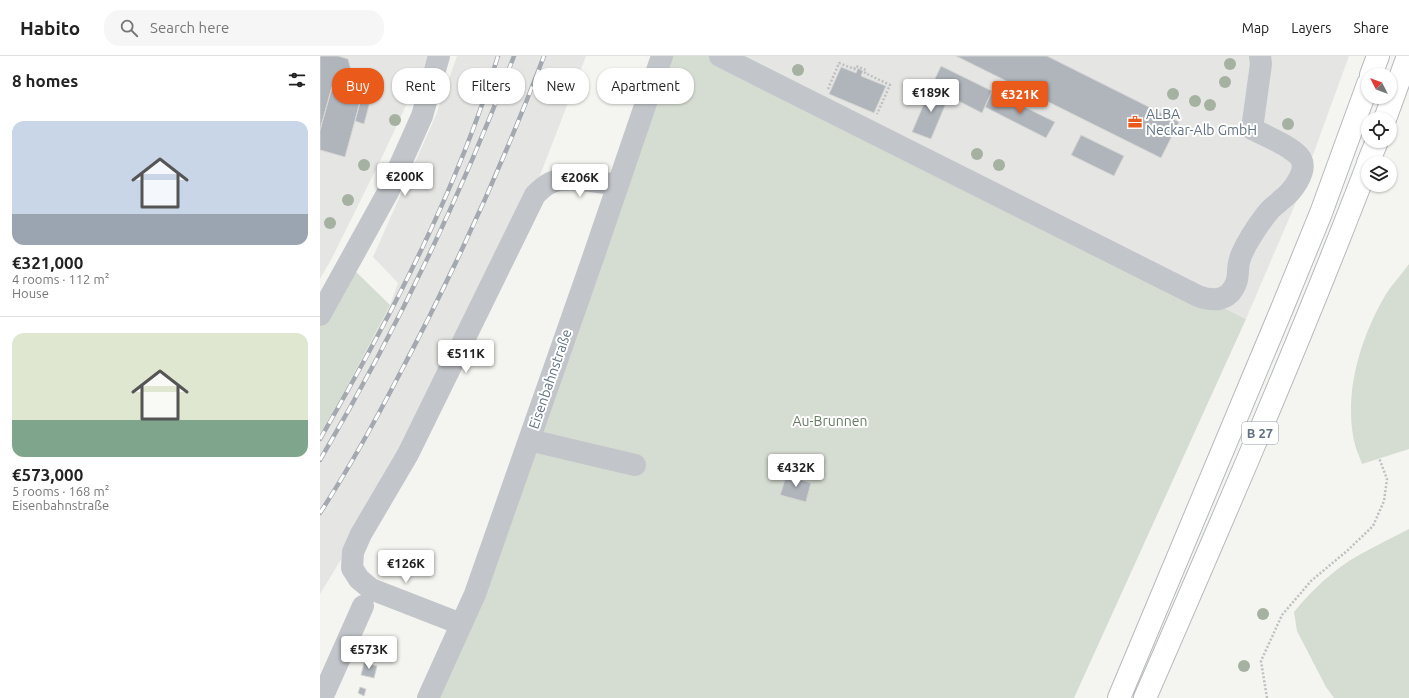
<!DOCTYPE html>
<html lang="en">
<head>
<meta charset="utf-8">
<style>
	:root { --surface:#fff; --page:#f6f6f6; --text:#222; --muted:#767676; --line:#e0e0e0; --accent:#ea5b1b }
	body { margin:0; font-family:Ubuntu,sans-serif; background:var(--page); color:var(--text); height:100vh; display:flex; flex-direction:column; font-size:15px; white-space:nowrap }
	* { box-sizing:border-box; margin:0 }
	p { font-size:13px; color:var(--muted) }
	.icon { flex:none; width:22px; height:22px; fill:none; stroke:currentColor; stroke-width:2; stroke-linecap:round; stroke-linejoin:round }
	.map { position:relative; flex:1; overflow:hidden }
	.side { display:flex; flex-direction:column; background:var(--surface); width:320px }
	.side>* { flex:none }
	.hud { position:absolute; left:12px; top:12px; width:380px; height:36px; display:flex; gap:8px }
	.needle { width:26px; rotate:312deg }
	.buttons { position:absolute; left:1041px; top:12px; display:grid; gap:8px }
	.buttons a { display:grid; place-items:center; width:36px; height:36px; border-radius:50%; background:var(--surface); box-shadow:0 1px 3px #0004; font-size:20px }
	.price { position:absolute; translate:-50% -34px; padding:0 9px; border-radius:4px; background:#fff; color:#222; font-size:13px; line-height:26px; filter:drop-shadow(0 1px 2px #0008) }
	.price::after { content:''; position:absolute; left:50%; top:24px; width:12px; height:9px; margin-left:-6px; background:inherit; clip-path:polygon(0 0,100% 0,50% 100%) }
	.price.on { background:var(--accent); color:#fff }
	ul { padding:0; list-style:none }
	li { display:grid; align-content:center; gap:8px; height:212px; padding:0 12px }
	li+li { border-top:1px solid var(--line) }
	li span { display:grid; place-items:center; height:124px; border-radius:12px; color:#555 }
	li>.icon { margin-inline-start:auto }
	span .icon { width:72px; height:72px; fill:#fffc; stroke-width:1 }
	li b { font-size:17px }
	h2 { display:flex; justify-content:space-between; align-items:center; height:48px; padding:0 12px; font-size:17px }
	.tag { padding:0 14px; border-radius:16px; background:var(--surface); box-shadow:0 1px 3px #0004; font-size:14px; line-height:36px }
	.tag.on { background:var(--accent); color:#fff }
	header { display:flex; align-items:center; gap:24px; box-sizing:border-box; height:56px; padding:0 20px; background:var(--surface); border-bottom:1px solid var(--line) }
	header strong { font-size:19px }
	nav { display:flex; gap:22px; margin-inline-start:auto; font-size:14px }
	.search { width:280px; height:36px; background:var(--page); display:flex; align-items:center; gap:10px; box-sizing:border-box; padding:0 14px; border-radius:16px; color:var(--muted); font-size:15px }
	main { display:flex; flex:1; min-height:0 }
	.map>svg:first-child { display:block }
	.built { fill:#e5e6e4 }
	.green { fill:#d5dcd1 }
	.building { fill:#afb5bb; stroke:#d6d6d3 }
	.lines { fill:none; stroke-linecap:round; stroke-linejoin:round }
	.highway-casing { stroke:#b6b9bc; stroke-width:24 }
	.path { stroke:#bebfc1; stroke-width:2.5; stroke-dasharray:2 2; stroke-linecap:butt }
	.minor { stroke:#c2c5c9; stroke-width:22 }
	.highway { stroke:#fff; stroke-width:22 }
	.rail-casing { stroke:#a4a9af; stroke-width:4.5 }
	.rail { stroke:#fff; stroke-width:3; stroke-dasharray:9; stroke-linecap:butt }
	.tree { fill:#a5b1a1 }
	.labels { text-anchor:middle; stroke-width:4; stroke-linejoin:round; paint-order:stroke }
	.shield { fill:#fff; stroke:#919ca8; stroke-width:1 }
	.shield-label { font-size:13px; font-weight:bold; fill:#627283 }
	.poi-label { font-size:14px; fill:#627283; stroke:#fff; text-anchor:start }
	.street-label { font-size:14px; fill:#627283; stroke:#fff }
	.park-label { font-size:14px; fill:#647a61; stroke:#fff }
</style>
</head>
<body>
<header>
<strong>Habito</strong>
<div class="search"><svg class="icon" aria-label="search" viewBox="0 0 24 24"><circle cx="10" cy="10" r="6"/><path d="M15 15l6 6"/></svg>Search here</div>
<nav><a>Map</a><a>Layers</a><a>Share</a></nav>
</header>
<main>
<section class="side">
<h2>8 homes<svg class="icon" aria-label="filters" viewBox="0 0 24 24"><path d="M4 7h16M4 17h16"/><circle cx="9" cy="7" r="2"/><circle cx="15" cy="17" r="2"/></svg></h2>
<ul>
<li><span style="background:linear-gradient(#c9d6e8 75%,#9aa5b1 0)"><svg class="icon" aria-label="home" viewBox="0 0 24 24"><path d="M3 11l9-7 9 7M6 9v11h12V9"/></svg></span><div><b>€321,000</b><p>4 rooms · 112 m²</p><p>House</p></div></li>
<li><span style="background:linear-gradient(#dfe7d0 70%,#7fa58c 0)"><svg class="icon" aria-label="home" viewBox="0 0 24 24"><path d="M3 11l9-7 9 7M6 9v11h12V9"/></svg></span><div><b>€573,000</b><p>5 rooms · 168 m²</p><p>Eisenbahnstraße</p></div></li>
</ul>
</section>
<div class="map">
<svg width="1089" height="642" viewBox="0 0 1089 642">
	<rect width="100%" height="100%" fill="#f4f5f0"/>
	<path class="built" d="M0 0H109L63 99 12 202 0 223Z
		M137 0H266L189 200 87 396 0 538V377L22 340 70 249 78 227 53 201 116 59Z
		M400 0H1029L974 151 926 263Z"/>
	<path class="green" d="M342 0H400L926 263 754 642H108Z
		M1089 208V393L1042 408C1039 399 1034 389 1033 379 1025 331 1042 279 1066 238 1073 227 1082 218 1089 208Z
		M29 209 70 249 22 340 0 377V259Z
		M1089 473V642H1014L1006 631 977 575 974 556C992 534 1014 513 1039 499 1055 490 1072 482 1089 473Z"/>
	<path class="building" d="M0 0H18L28 3 34 25 54 31 44 68 35 65 40 46 19 40 21 34 12 31 0 74Z
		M636 0H727L859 66 841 102Z
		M621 10 672 35 662 57 611 31Z
		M521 11 536 17 538 12 543 15 541 20 566 30 554 57 509 38Z
		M12 31 21 34 19 40 40 46 25 101 0 94V74Z
		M611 31 629 40 611 83 592 76Z
		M672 35 735 66 726 82 665 51Z
		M761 79 804 100 794 120 751 99Z
		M472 418 483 421 482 424 491 427 486 446 460 439 466 420 471 421Z
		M44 607 57 610 54 622 41 619Z
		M40 631 46 633 44 640 38 637Z"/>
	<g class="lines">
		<defs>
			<path id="highway" d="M1051 19 1058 0
				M1065 63 1088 0
				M1048 107 1057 85
				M799 642 961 255 1001 157 1048 28
				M825 642C902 465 979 288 1048 108"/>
		</defs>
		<use href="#highway" class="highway-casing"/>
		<path class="path" d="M534 13 536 10 546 14 545 17 570 29 557 58
			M508 33 519 7 537 14
			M947 642 941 605 962 559 991 525 1028 494 1053 470 1064 445 1067 423 1059 402"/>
		<path class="minor" d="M400 0 878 240C894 246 909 245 916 227 919 220 917 211 920 203 921 198 924 194 926 189 933 177 940 165 950 154 953 150 958 148 961 144 971 137 988 116 981 103 975 92 944 79 932 73L941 8 940 0
			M0 259 68 136 102 60 119 0
			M209 384 315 409
			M141 568 51 533 39 523 32 512 33 496 41 478 88 398 215 139C220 134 224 130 230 127 247 119 279 127 298 129
			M2 642 43 550
			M108 642 155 538 274 199 342 0"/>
		<use href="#highway" class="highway"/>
		<defs>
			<path id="rail" d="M0 383C70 262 137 135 178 0
				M0 404C76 275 141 140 194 0
				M0 457C28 414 53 369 77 323 133 218 182 111 224 0"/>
		</defs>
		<use href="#rail" class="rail-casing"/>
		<use href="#rail" class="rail"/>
	</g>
	<g class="tree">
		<circle cx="910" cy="8" r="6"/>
		<circle cx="478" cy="14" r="6"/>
		<circle cx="905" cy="26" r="6"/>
		<circle cx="853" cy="38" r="6"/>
		<circle cx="875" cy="45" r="6"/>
		<circle cx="890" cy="49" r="6"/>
		<circle cx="75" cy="64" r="6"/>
		<circle cx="968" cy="68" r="6"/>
		<circle cx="657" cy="98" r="6"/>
		<circle cx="44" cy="109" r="6"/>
		<circle cx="679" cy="109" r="6"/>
		<circle cx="28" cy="144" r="6"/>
		<circle cx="10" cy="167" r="6"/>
		<circle cx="943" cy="558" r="6"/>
		<circle cx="924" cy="610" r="6"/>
	</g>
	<defs>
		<symbol id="office-bare" viewBox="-9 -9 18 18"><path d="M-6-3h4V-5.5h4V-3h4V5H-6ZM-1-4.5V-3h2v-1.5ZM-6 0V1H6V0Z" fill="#ea5b1b" stroke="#fff" stroke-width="2.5" paint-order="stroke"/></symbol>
	</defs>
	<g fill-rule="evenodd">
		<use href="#office-bare" x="805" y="56" width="20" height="20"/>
	</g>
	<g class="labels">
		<rect class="shield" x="922" y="366" width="36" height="22" rx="3"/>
		<g class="shield-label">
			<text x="940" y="382">B 27</text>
		</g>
		<g class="poi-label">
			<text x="826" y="63">ALBA<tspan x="826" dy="16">Neckar-Alb GmbH</tspan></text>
		</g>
		<g class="street-label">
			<text transform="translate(230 323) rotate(-71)" y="5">Eisenbahnstraße</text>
		</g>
		<g class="park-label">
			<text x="510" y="370">Au-Brunnen</text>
		</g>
	</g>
</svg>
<div class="buttons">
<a><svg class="needle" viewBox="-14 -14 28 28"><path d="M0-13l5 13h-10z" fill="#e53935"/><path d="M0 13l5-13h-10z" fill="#767676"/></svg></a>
<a><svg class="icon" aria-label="locate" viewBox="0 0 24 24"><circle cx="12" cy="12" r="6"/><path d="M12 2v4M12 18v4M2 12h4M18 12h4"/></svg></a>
<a><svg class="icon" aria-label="layers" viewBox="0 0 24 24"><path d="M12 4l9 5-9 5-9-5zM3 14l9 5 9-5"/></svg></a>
</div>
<b class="price" style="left:611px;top:57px">€189K</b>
<b class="price on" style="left:700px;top:59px">€321K</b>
<b class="price" style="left:85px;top:141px">€200K</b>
<b class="price" style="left:260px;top:142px">€206K</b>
<b class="price" style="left:146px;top:318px">€511K</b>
<b class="price" style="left:476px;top:432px">€432K</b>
<b class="price" style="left:86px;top:528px">€126K</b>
<b class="price" style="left:49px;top:614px">€573K</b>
<div class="hud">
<a class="tag on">Buy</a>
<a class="tag">Rent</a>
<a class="tag">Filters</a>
<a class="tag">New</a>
<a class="tag">Apartment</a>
</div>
</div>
</main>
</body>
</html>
